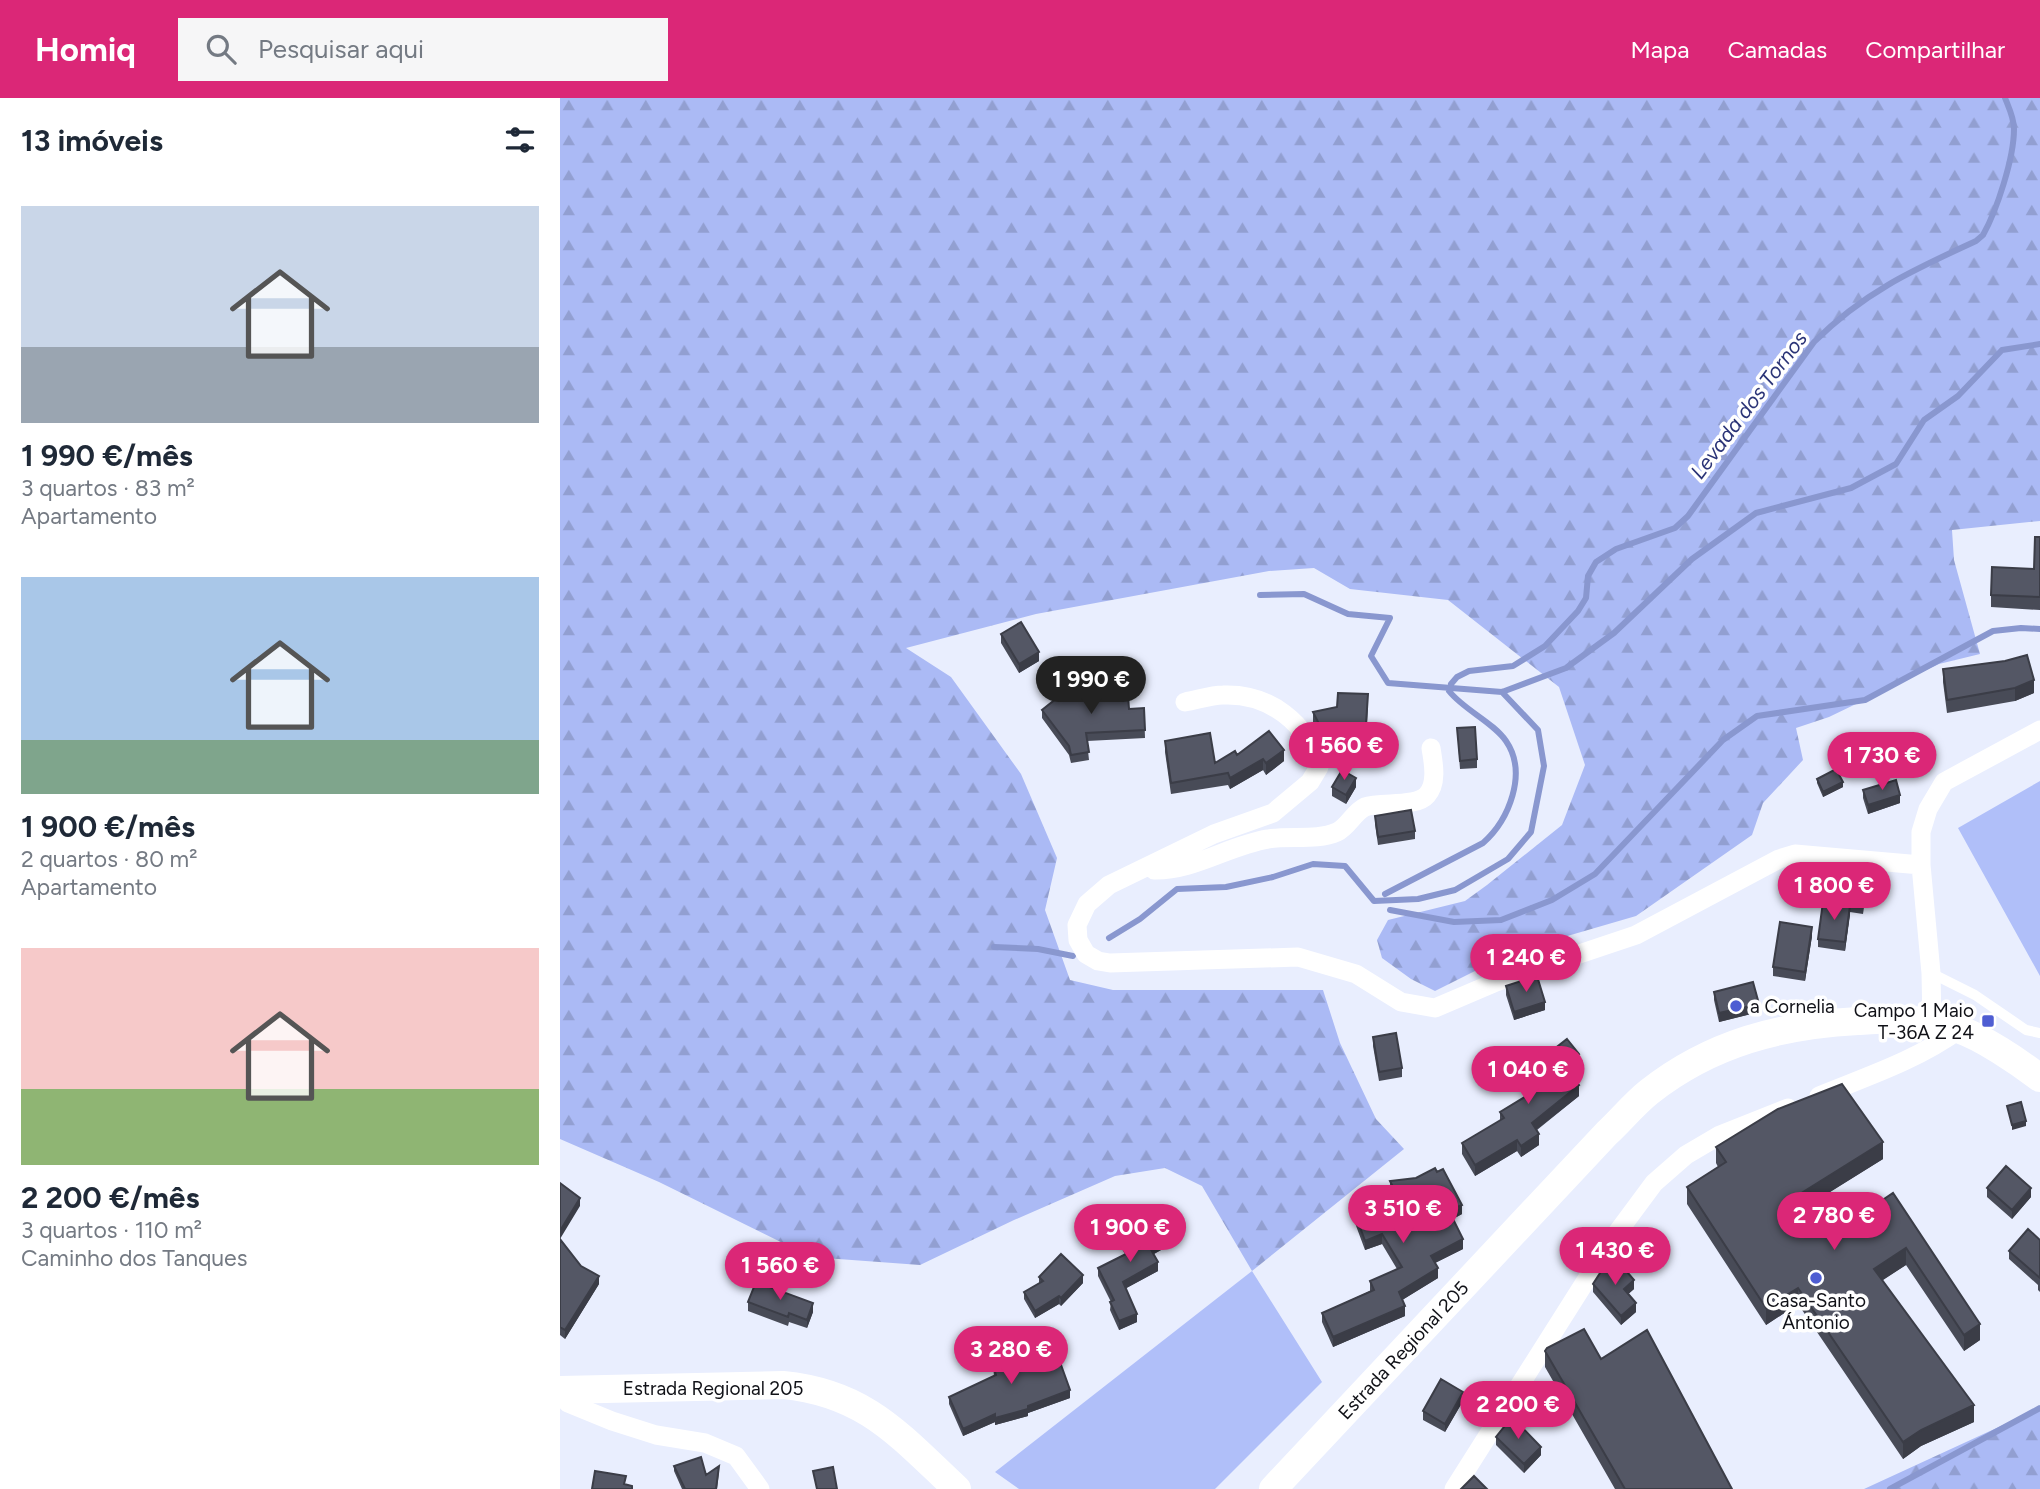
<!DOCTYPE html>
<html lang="pt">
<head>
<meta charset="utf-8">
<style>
	:root { --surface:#fff; --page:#f6f6f7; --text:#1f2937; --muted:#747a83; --accent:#db2777 }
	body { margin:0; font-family:Figtree,sans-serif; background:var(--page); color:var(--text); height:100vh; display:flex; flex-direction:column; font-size:26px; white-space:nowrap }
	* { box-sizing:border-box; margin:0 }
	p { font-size:23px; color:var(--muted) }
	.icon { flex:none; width:38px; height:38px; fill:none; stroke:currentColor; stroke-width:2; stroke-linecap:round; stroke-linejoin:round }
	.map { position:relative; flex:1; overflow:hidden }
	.drawer { display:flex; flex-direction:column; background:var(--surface); width:560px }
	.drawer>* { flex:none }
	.price { position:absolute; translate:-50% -60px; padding:0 16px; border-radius:24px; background:var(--accent); color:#fff; font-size:23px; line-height:46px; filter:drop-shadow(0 2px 4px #0008) }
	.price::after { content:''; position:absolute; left:50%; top:42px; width:21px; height:16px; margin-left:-10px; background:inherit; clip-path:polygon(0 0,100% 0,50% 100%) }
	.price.current { background:#222; color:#fff }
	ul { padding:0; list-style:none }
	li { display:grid; align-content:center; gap:14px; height:371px; padding:0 21px }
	li span { display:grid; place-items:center; height:217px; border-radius:0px; color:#555 }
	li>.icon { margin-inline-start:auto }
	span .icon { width:126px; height:126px; fill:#fffc; stroke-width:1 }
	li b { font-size:30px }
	h2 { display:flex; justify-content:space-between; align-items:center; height:84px; padding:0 21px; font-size:30px }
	header { display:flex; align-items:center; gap:42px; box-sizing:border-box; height:98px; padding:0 35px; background:var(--accent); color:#fff }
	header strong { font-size:33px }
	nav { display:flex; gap:38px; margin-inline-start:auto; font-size:24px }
	.search { width:490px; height:63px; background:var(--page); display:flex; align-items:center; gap:18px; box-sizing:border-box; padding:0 24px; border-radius:0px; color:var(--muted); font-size:26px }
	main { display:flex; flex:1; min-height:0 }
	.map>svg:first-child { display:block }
	.green { fill:#b0bff9 }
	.forest { fill:url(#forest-firs) }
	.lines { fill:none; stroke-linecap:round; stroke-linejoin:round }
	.stream { stroke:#8997cf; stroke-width:6 }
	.service { stroke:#fff; stroke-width:10 }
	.minor { stroke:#fff; stroke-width:19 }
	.secondary { stroke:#fff; stroke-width:28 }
	.wall { fill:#484b57 }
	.shaded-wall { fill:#3b3d47 }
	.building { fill:#545765; stroke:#3b3d47; stroke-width:2 }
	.poi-dot { fill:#4e5dd2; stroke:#fff; stroke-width:2.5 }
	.labels { text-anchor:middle; stroke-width:7; stroke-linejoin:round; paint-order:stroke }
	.poi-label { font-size:19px; fill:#101117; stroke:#fff; text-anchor:start }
	.street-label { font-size:19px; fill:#101117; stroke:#fff }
	.water-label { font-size:21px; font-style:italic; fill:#2b3477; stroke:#fff }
</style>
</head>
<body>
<header>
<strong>Homiq</strong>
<div class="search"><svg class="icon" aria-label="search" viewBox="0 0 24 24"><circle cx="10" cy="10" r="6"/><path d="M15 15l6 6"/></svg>Pesquisar aqui</div>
<nav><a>Mapa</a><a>Camadas</a><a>Compartilhar</a></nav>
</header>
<main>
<section class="drawer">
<h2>13 imóveis<svg class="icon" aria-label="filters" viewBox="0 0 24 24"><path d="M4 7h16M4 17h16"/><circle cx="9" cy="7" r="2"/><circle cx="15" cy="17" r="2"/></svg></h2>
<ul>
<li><span style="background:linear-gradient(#c9d6e8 65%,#9aa5b1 0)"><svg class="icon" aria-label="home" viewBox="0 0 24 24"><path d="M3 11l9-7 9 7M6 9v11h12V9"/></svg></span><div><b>1 990 €/mês</b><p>3 quartos · 83 m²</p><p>Apartamento</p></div></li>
<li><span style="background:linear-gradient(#a9c7e8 75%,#7fa58c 0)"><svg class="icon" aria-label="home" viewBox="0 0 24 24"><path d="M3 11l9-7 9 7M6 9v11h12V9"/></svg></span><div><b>1 900 €/mês</b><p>2 quartos · 80 m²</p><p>Apartamento</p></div></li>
<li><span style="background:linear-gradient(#f6c9c9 65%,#8fb573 0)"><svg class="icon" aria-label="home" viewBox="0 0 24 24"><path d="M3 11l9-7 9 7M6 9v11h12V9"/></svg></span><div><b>2 200 €/mês</b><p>3 quartos · 110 m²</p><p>Caminho dos Tanques</p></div></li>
</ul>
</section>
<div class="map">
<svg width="1480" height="1391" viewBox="0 0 1480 1391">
	<defs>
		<pattern id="forest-firs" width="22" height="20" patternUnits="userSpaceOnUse" patternTransform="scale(1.75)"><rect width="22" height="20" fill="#abbaf5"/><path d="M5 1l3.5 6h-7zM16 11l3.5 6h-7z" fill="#929fd1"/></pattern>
	</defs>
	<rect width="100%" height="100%" fill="#e9eefe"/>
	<path class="green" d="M1480 683V878L1398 730Z
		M692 1173 762 1284 655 1391H459L435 1374Z"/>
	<path class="forest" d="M0 0H1480V423L1392 432 1394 462 1420 556 1379 566 1269 619 1236 630 1243 662 1203 705 1192 737 1076 818 973 848 923 869 875 893 851 881 822 860 817 842 828 822 905 803 927 787 1002 727 1025 667 999 589 888 502 790 491 754 470 709 473 476 516 346 550 391 579 461 676 497 760 485 812 510 882 553 892H763L780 945 816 1021 844 1051 692 1173 642 1088 605 1070 555 1078 454 1122 360 1167 251 1159 99 1084 0 1041Z
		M1480 1310V1391H1304Z"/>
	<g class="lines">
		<path class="stream" d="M700 497 744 496 788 516 830 520 811 558 828 585 942 594 1006 570 1054 535 1132 461 1196 415 1291 390 1336 366 1364 322 1398 298 1442 252 1480 246
			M891 586 897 579 909 573 953 568 985 548 1018 513 1026 500 1028 478 1036 464 1056 451 1115 430 1128 418 1254 244C1304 194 1353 172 1416 143L1423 137C1437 112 1454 60 1454 31 1454 20 1449 10 1445 0
			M825 796 923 745C949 722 968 675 946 643 933 624 904 612 889 593
			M830 812 894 824 941 822 992 802 1035 776 1163 642 1197 618 1305 602 1433 533 1461 530 1480 531
			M549 840 580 821 617 791 666 789 713 779 753 766 785 768 814 803 858 801 895 792 948 761 971 734 984 668 978 632 942 594
			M434 849 478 851 513 858
			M1330 1391 1480 1310"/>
		<path class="service" d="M1371 875 1415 897 1466 932 1480 935"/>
		<path class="minor" d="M625 604C637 602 651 597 663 597 709 595 748 625 759 669L750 684 713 715 654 736 549 787 527 806 517 827 518 842 526 856 538 863 550 865 738 859 796 876 841 904 875 910 936 884 1076 837 1219 761 1235 756 1361 767
			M594 772C633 773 670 747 708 741 729 737 757 743 777 734 788 729 794 714 805 709 821 703 856 710 867 697 878 685 873 663 871 650
			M1372 924 1371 875 1361 767V734L1368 711 1384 684 1480 632
			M1259 998C1308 978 1357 962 1400 931
			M0 1296 8 1305 52 1323 96 1337 145 1345 176 1358 200 1391
			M894 1391 1051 1143 1094 1085 1126 1057 1160 1037 1228 1010"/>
		<path class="secondary" d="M0 1292 223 1287C306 1295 340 1338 397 1391
			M713 1391 1047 1035C1061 1022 1074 1006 1089 994 1151 945 1221 927 1298 923 1333 921 1364 919 1398 931 1422 939 1459 964 1480 980"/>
	</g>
	<path class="wall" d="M1480 439V512L1431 509V497L1474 471Z
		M441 536 479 563 459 575 441 545Z
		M1383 571 1474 595 1455 603 1387 615 1383 584Z
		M536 600 569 611 584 610 585 640 527 643 529 662 511 665 509 657 482 620V612Z
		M808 608 807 626 821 639 820 656 776 653V647L765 650 753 625V614Z
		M897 630 917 661V670L900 671Z
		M605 643 655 665 677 657 724 663 706 677 703 672 670 691 668 687 611 696 605 654Z
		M1257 681 1283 689 1263 699 1257 685Z
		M772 689H796L786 706 772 698Z
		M1303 692 1340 705 1308 716 1303 700Z
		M815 718 855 733V741L818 747 815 726Z
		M1279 783 1306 796 1303 816 1290 814 1285 853 1258 849V841L1277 806Z
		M1252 838 1245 883 1213 878V869Z
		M946 888 985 912 954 922 946 897Z
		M1154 894 1199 914 1159 924 1154 902Z
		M813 939 842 970V979L819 983 813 948Z
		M1019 967 1009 974 1019 998 977 1032 979 1047 961 1059 957 1053 915 1078 902 1056V1045L940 1023V1014L977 991 970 981V970Z
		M1156 1049 1323 1061 1242 1111 1252 1126 1283 1129 1333 1095 1420 1242 1404 1253 1346 1167 1322 1182 1414 1324 1361 1348 1343 1361 1238 1206 1206 1227 1127 1106V1089L1158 1069 1156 1065Z
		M830 1083 902 1116 893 1121 903 1151 875 1165 878 1180 842 1202 845 1218 773 1249 762 1224V1215L810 1193V1183L837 1171 822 1146 805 1152 795 1125V1115L834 1100 830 1093Z
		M1427 1090 1471 1099 1452 1121 1427 1099Z
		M557 1135 601 1152 594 1156 598 1173 566 1190 577 1224 559 1232 550 1212 551 1204 538 1178V1170L565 1156 557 1143Z
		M0 1141 21 1168 39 1186 5 1241 0 1237Z
		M1480 1142V1194L1478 1192V1187L1449 1161V1153Z
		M479 1179 523 1185 501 1208 499 1206 475 1220 464 1201V1194L479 1185Z
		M1033 1186 1074 1191 1068 1196 1076 1214 1061 1227 1033 1194Z
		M188 1204 253 1214 247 1230 229 1224 228 1228 188 1213Z
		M439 1246 467 1264 510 1300 468 1315V1318L435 1327V1324L403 1338 389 1306V1299L434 1278 433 1268 441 1265Z
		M985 1253 1172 1391H1055L985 1269Z
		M903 1303 885 1334 863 1322V1313Z
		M936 1339 981 1357 964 1375 936 1347Z
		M114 1368 146 1377 159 1374 157 1391H122L114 1373Z"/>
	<path class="shaded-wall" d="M479 554V563L459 575V566Z
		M1474 582V595L1455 603V590Z
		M776 636V647L765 650V638Z
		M724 652V663L706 677V665Z
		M703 661V672L670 691V680Z
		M796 680V689L786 706V697Z
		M1283 684V689L1263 699V694Z
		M1340 697V705L1308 716V707Z
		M1290 808V817L1285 853V844Z
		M1252 829V838L1245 883V874Z
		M985 904V912L954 922V914Z
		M1199 906V914L1159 924V915Z
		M1019 956V967L1004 978V968Z
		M1019 987V998L972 1035V1025Z
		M1466 1023V1028L1452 1032V1027Z
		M979 1036V1047L961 1059V1048Z
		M957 1042V1053L915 1078V1067Z
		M1323 1044V1061L1235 1116V1099Z
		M1471 1090V1099L1452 1121V1112Z
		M20 1100V1108L0 1141V1133Z
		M902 1107V1116L889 1123V1113Z
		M822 1136V1146L805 1152V1143Z
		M903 1141V1151L871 1167V1158Z
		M601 1144V1152L590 1158V1150Z
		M1346 1150V1167L1314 1188V1171Z
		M598 1164V1173L563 1192V1184Z
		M878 1170V1180L839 1204V1194Z
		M523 1177V1185L501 1208V1200Z
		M39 1178V1186L5 1241V1232Z
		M1074 1182V1191L1064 1200V1191Z
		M1238 1190V1206L1206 1227V1210Z
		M499 1198V1206L475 1220V1213Z
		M253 1205V1214L247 1230V1222Z
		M1076 1205V1214L1061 1227V1218Z
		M845 1208V1218L773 1249V1239Z
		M577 1216V1224L559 1232V1223Z
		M1420 1226V1242L1404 1253V1237Z
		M510 1292V1300L468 1315V1318L435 1327V1320Z
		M903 1294V1303L885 1334V1326Z
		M1414 1307V1324L1361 1348 1343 1361V1344L1361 1332Z
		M435 1316V1324L403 1338V1331Z
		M981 1349V1357L964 1375V1366Z"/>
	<path class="building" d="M1475 439H1480V499L1431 497 1432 469 1474 471Z
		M461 524 479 554 459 566 441 536Z
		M1467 557 1474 582 1455 590 1387 602 1383 571 1445 563Z
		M521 581 536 600 568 598 569 611 584 610 585 632 526 635 529 654 511 657 509 648 482 612Z
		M778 595 808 596 806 626 821 627 820 645 776 642V636L765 638 753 614 777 609Z
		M915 629 917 661 900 663 897 630Z
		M709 633 724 652 706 665 703 661 670 680 668 675 611 685 605 643 650 635 655 665 675 653 677 657Z
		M1276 671 1283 684 1263 694 1257 681Z
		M782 672 796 680 786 697 772 689Z
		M1336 682 1340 697 1308 707 1303 692Z
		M851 712 855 733 818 739 815 718Z
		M1279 783 1306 787 1303 808 1277 804Z
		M1263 804 1290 808 1285 844 1258 841Z
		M1220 824 1252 829 1245 874 1213 869Z
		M977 878 985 904 954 914 946 888Z
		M1193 884 1199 906 1159 915 1154 894Z
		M836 935 842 970 819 974 813 939Z
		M1007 941 1019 956 1004 968 1019 987 972 1025 979 1036 961 1048 957 1042 915 1067 902 1045 944 1020 940 1014 983 988 970 970Z
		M1282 986 1323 1044 1235 1099 1252 1126 1276 1119 1283 1129 1333 1095 1420 1226 1404 1237 1346 1150 1314 1171 1414 1307 1361 1332 1343 1344 1238 1190 1206 1210 1127 1089 1166 1064 1156 1049 1218 1011Z
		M1461 1004 1466 1023 1452 1027 1447 1008Z
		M1446 1068 1471 1090 1452 1112 1427 1090Z
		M875 1070 877 1074 883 1071 902 1107 889 1113 903 1141 871 1158 878 1170 839 1194 845 1208 773 1239 762 1215 814 1192 810 1183 842 1169 822 1136 805 1143 795 1115 838 1099 830 1083 856 1080Z
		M0 1085 20 1100 0 1133Z
		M587 1118 601 1144 590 1150 598 1164 563 1184 577 1216 559 1223 550 1204 554 1202 538 1170 568 1155 557 1135Z
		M1468 1131 1480 1142V1180L1449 1153Z
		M0 1141 21 1168 39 1178 5 1232 0 1229Z
		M501 1156 523 1177 501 1200 499 1198 475 1213 464 1194 483 1183 479 1179Z
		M1055 1160 1074 1182 1064 1191 1076 1205 1061 1218 1033 1186 1042 1172Z
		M196 1184 253 1205 247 1222 229 1215 228 1219 188 1204Z
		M1024 1231 1041 1261 1087 1232 1172 1391H1065L985 1253 987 1250Z
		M460 1244 467 1264 496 1253 510 1292 468 1308V1311L435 1320V1316L403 1331 389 1299 436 1277 433 1268 442 1265 439 1246Z
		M881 1281 903 1294 885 1326 863 1313Z
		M952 1319 981 1349 964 1366 936 1339Z
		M141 1359 146 1377 159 1368 156 1391H125L114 1368Z
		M273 1369 277 1391H257L253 1373Z
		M35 1373 66 1378 64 1386 72 1388V1391H32Z
		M914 1378 927 1391H901Z"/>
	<g class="poi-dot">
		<circle cx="1176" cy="908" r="7"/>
		<rect x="1421" y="916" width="14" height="14" rx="3.5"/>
		<circle cx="1256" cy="1180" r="7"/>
	</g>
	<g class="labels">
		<g class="poi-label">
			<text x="1190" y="915">a Cornelia</text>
			<text x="1414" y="919" text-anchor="end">Campo 1 Maio<tspan x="1414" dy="22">T-36A Z 24</tspan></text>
			<text x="1256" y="1209" text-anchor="middle">Casa-Santo<tspan x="1256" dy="22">Ántonio</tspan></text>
		</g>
		<g class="street-label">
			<text transform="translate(843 1252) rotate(-47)" y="7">Estrada Regional 205</text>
			<text x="153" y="1297">Estrada Regional 205</text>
		</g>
		<g class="water-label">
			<text transform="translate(1189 307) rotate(-53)" y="7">Levada dos Tornos</text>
		</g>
	</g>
</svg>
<b class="price current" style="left:531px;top:618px">1 990 €</b>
<b class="price" style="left:784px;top:684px">1 560 €</b>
<b class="price" style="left:1322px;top:694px">1 730 €</b>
<b class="price" style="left:1274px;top:824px">1 800 €</b>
<b class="price" style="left:966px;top:896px">1 240 €</b>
<b class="price" style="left:968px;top:1008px">1 040 €</b>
<b class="price" style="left:843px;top:1147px">3 510 €</b>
<b class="price" style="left:1274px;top:1154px">2 780 €</b>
<b class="price" style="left:570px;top:1166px">1 900 €</b>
<b class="price" style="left:1055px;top:1189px">1 430 €</b>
<b class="price" style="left:220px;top:1204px">1 560 €</b>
<b class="price" style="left:451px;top:1288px">3 280 €</b>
<b class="price" style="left:958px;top:1343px">2 200 €</b>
</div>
</main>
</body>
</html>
